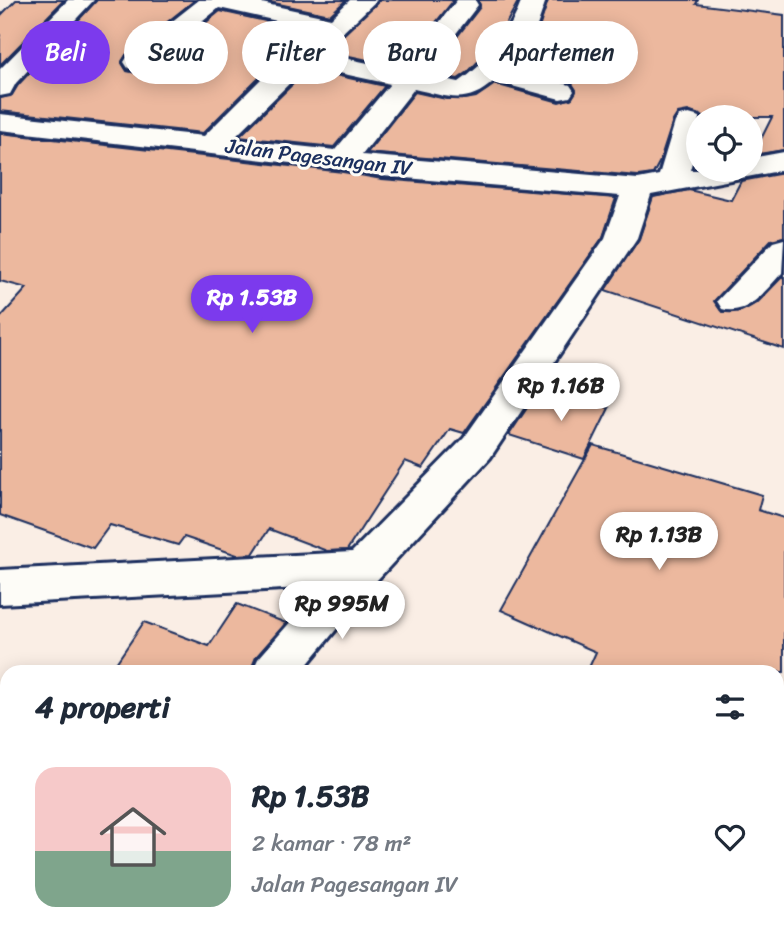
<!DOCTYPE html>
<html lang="id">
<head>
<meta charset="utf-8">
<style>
	:root { --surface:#fff; --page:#f6f6f7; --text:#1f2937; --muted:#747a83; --line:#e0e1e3; --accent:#7c3aed }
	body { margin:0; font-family:Sriracha,sans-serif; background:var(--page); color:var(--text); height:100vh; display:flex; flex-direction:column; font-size:26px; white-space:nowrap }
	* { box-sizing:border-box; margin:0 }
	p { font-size:23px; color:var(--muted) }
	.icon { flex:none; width:38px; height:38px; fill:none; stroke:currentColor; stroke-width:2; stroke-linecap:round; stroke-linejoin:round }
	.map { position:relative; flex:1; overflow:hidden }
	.drawer { position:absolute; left:0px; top:665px; width:784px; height:273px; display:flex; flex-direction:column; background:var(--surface); border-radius:21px 21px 0 0; box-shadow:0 4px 18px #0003 }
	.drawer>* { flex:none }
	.hud { position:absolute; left:21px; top:21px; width:742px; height:63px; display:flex; gap:14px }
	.controls { position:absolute; left:686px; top:105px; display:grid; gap:14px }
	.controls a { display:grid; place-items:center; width:77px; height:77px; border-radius:50%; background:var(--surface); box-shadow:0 4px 18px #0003; font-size:35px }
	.price { position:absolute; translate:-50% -60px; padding:0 16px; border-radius:24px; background:#fff; color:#222; font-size:23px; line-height:46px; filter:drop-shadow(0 2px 4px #0008) }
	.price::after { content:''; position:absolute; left:50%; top:42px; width:21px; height:16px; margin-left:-10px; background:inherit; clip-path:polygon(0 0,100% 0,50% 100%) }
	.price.active { background:var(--accent); color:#fff }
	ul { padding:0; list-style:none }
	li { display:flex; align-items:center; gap:21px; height:175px; padding:0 35px }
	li+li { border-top:2px solid var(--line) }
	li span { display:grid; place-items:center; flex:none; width:196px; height:140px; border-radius:21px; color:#555 }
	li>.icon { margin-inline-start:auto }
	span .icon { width:84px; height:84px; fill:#fffc; stroke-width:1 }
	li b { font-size:30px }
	h2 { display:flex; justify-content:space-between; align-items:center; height:84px; padding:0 35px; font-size:30px }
	.pill { padding:0 24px; border-radius:32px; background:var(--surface); box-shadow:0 4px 18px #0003; font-size:24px; line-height:63px }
	.pill.active { background:var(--accent); color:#fff }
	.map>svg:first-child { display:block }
	.building { fill:#ecb89e; stroke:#1b2f5e; stroke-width:2 }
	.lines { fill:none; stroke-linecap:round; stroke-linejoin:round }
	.minor-casing { stroke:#1b2f5e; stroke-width:6 }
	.minor { fill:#fdfcf7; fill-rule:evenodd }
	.labels { text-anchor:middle; stroke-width:6; stroke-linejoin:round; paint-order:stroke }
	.far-street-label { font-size:21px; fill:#1b2f5e; stroke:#fdfcf7 }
</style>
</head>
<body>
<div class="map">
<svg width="784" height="938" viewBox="0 0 784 938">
	<rect width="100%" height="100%" fill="#faeee5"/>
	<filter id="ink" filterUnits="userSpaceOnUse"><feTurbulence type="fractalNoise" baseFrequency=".0143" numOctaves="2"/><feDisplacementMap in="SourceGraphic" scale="14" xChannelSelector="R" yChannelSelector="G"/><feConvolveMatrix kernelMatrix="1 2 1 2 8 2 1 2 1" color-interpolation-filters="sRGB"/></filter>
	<g filter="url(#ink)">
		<path class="building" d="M16 0H64L0 65V16Z
			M97 0H195L126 55 122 63 127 71 136 73 148 70 220 11 311 31 262 74 203 133 0 111V98L12 95 18 85Z
			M260 0H346L330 15Z
			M380 0H454L400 67 326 51Z
			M478 0H519L495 44 468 72 458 79 429 73 480 7Z
			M548 0H698L696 4 784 15V150L753 155 772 117H703L688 111 678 113 673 121 660 161 653 174 638 176 367 153 415 92 446 99H465L476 97 495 84 559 102 572 98 576 90 571 82 510 66 539 28Z
			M308 69 385 86 334 147 239 137Z
			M0 133 343 172 382 179 616 198 603 237 464 433 450 429 423 468 405 461 347 550 327 551 269 529 253 554 237 555 184 537 178 545 110 525 93 548 0 515V318L27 288 0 281Z
			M784 173V237L771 240 714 301 722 312 741 311 758 302 784 275V349L605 290 639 239 653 197 689 190 731 200 741 181Z
			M541 387 609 408 584 459 509 435Z
			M593 445 762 495 758 510 784 518V672H587L596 652 501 610Z
			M237 604 286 623 256 657 250 672H110L144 622 209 646Z"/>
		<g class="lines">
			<defs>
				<path id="minor" d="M68 0H94L16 83 10 94 0 96V69Z
					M199 0H248L331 18 350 0H377L321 53 401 70 457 0H475L478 5 424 75 459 82C488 62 510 33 522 0H546L537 26 506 68 570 85 574 91 570 97 560 99 494 81C466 107 447 96 414 89L362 155 638 179 659 175 675 122 679 116 689 114 700 117 698 140 690 170H751V158L784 152V170L651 195 637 238 490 458 377 580 301 672H252L258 659 321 587 0 604V570L352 552 464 438 605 238 620 196 382 176 343 169 0 130V114L204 136 264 76 317 30 219 8 146 68 137 70 128 68 124 62 128 56ZM307 66 390 84 335 150 233 139Z
					M784 239 782 273C765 290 749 316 722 309L717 301 773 242Z
					M49 931H103L100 938H46Z"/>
			</defs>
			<use href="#minor" class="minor-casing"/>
			<use href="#minor" class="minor"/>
		</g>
	</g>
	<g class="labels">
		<g class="far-street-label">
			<text transform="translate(319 157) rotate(7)" y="7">Jalan Pagesangan IV</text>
		</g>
	</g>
</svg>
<div class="controls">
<a><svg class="icon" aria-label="locate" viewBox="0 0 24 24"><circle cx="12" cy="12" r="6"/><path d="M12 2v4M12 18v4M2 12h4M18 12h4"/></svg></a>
</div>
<b class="price active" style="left:252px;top:335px">Rp 1.53B</b>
<b class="price" style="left:561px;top:423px">Rp 1.16B</b>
<b class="price" style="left:659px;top:572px">Rp 1.13B</b>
<b class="price" style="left:342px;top:641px">Rp 995M</b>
<div class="hud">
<a class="pill active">Beli</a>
<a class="pill">Sewa</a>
<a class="pill">Filter</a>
<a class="pill">Baru</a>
<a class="pill">Apartemen</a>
</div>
<section class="drawer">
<h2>4 properti<svg class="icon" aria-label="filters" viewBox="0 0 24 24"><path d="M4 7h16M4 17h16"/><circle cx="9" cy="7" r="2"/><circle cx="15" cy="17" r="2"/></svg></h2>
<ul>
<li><span style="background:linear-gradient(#f6c9c9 60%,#7fa58c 0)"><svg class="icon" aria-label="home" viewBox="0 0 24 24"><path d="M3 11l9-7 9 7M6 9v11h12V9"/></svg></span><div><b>Rp 1.53B</b><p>2 kamar · 78 m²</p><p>Jalan Pagesangan IV</p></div><svg class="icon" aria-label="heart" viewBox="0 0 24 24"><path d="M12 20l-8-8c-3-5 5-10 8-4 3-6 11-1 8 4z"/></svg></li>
</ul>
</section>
</div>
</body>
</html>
